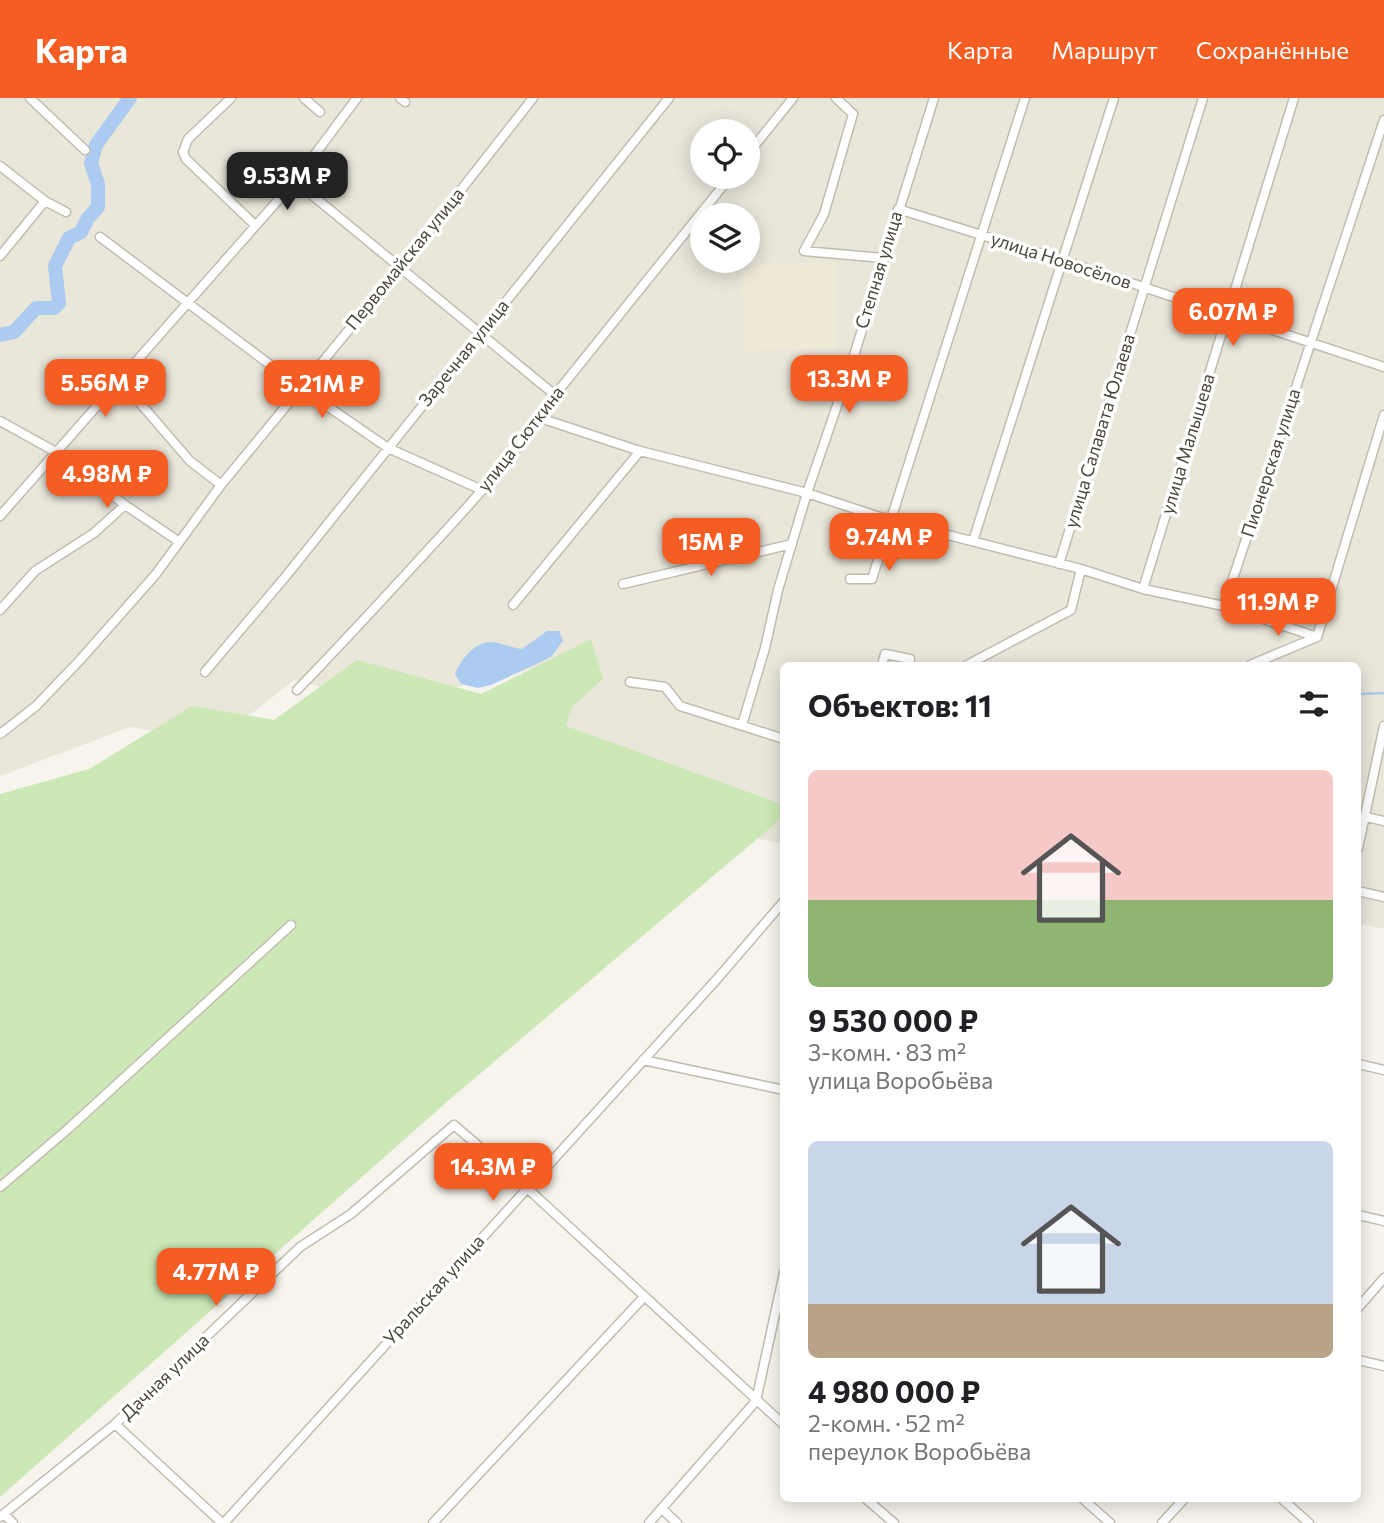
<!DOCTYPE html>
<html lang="ru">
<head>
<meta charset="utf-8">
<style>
	:root { --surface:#fff; --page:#f2f2f2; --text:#202124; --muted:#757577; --accent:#f55d23 }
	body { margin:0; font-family:Commissioner,sans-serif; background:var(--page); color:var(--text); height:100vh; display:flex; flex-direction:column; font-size:26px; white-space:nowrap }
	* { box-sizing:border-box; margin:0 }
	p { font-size:23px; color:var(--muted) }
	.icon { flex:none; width:38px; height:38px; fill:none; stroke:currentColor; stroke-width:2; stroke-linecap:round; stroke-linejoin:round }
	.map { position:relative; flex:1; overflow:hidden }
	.drawer { position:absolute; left:780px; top:564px; width:581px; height:840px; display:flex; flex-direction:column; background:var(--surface); border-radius:10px; box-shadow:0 4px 18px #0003 }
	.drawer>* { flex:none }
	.buttons { position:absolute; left:690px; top:21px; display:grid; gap:14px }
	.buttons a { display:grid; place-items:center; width:70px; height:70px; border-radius:50%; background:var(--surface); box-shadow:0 4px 18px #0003; font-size:35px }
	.price { position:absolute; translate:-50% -60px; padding:0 16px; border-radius:14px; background:var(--accent); color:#fff; font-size:23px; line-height:46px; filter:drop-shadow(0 2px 4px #0008) }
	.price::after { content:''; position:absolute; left:50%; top:42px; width:21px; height:16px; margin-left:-10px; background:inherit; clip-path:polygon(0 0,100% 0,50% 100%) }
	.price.selected { background:#222; color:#fff }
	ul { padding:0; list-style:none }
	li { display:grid; align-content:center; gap:14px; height:371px; padding:0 28px }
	li span { display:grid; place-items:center; height:217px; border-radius:10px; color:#555 }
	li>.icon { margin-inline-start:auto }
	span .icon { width:126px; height:126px; fill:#fffc; stroke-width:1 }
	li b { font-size:30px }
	h2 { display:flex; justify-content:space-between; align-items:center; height:84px; padding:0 28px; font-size:30px }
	header { display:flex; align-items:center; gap:42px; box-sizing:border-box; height:98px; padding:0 35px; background:var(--accent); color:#fff }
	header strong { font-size:33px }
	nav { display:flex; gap:38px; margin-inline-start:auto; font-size:24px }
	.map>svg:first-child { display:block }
	.residential { fill:#e9e6da; fill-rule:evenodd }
	.education { fill:#eeead6 }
	.green { fill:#cce8b6 }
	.water { fill:#abcbf0 }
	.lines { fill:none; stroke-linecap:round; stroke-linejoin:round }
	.stream { stroke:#abcbf0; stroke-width:2.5 }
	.river { stroke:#abcbf0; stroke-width:14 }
	.minor-casing { stroke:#c1bdae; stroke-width:11 }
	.minor { stroke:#fff; stroke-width:8 }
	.labels { text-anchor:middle; stroke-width:7; stroke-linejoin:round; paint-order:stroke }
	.street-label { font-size:18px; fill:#4a4639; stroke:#fff }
</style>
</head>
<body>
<header>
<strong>Карта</strong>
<nav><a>Карта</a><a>Маршрут</a><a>Сохранённые</a></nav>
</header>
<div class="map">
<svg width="1384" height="1425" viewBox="0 0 1384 1425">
	<rect width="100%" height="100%" fill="#f6f4ec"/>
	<path class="residential" d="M0 0H1384V831L1358 826V567H784V746L742 738 538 641 540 567 516 576 383 605 294 582 217 643 130 629 0 678ZM702 33H747V79H702ZM702 117H747V163H702Z"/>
	<path class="education" d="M836 164 837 251 743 253 742 177 755 166Z"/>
	<path class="green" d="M591 541 603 581 571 610 566 628 784 707V718L449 1002 0 1399V696L89 671 192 608 274 622 357 562 481 596Z"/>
	<path class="water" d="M547 533H559L563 543 551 559 491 587 478 590 461 586 455 576C461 561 475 543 493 544 502 545 512 550 522 551Z"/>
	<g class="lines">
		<path class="stream" d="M1358 596 1384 595"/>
		<path class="river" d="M0 237 14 234 36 210H54L59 205 55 168 69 140 81 134 88 120 98 109V86L91 65 96 47 130 0"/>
		<defs>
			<path id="minor" d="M30 0 85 52
				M231 0 188 41 183 54 186 61 255 127
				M304 0 320 14
				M400 0 405 4
				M836 0 853 16 824 116 804 153 883 160
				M747 57 793 0
				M0 68 45 103 66 114
				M295 83 555 297
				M898 111 1062 162 1384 269
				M100 139 301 290 388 350 482 392
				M0 158 45 103
				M121 283 190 363 221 387
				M540 320 640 353 807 395 889 422 1081 471 1143 491 1224 508 1317 539
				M0 323 56 354 125 407 178 443
				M0 418 295 83 357 0
				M973 443 1114 0
				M1059 466 1203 0
				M850 481H872L1025 0
				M623 486 792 446
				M1143 491 1294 0
				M513 507 640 353
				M1224 508 1384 22
				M0 512 35 473 94 435 125 407
				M1317 539 1384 317
				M882 567 885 556 910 561 909 567
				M967 567 1071 512 1081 471
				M1250 567 1317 539
				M205 574 286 478 669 0
				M630 584 665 589 680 608 784 641
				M297 592C346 542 393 490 440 439 481 394 523 348 555 297L730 79
				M742 627 765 550 778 492 807 395 852 264 934 0
				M0 636 36 608 80 562 156 476 221 387 399 171 533 0
				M1366 719 1384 723
				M1358 750 1384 628
				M1358 793 1384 799
				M643 962 784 992
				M1358 966 1384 972
				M0 1089 68 1031 291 827
				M1358 1117 1384 1123
				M1358 1210 1384 1180
				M1358 1262 1384 1268
				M115 1326 222 1425
				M865 1400 894 1425
				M1082 1400 1110 1425
				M1281 1400 1309 1425
				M662 1411 677 1425
				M4 1416 13 1425
				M0 1419 115 1326 300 1149 351 1116 454 1027 526 1089 784 1327
				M224 1425 717 881 784 803
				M433 1425 643 1200
				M649 1425 756 1303 784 1175
				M1162 1425 1185 1400"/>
		</defs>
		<use href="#minor" class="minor-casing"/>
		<use href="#minor" class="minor"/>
	</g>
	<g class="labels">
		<g class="street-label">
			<text transform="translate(405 161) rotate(-51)" y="6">Первомайская улица</text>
			<text transform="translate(1061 163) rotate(18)" y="6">улица Новосёлов</text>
			<text transform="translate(879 172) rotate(-73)" y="6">Степная улица</text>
			<text transform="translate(464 255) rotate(-51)" y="6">Заречная улица</text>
			<text transform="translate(1100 333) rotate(-73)" y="6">улица Салавата Юлаева</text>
			<text transform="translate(521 341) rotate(-52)" y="6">улица Сюткина</text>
			<text transform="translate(1188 346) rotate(-73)" y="6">улица Малышева</text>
			<text transform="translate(1271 365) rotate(-72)" y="6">Пионерская улица</text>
			<text transform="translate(434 1192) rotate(-48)" y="6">Уральская улица</text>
			<text transform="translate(165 1279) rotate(-44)" y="6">Дачная улица</text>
		</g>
	</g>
</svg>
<div class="buttons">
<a><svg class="icon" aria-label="locate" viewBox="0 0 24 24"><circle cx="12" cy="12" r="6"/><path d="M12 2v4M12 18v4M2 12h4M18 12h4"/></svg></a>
<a><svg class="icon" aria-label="layers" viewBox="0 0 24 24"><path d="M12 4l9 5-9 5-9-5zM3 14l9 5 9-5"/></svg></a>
</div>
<b class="price selected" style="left:287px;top:114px">9.53M ₽</b>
<b class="price" style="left:1233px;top:250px">6.07M ₽</b>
<b class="price" style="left:849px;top:317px">13.3M ₽</b>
<b class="price" style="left:105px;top:321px">5.56M ₽</b>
<b class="price" style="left:322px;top:322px">5.21M ₽</b>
<b class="price" style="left:107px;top:412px">4.98M ₽</b>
<b class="price" style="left:889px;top:475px">9.74M ₽</b>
<b class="price" style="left:711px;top:480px">15M ₽</b>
<b class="price" style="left:1278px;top:540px">11.9M ₽</b>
<b class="price" style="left:493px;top:1105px">14.3M ₽</b>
<b class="price" style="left:216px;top:1210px">4.77M ₽</b>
<section class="drawer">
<h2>Объектов: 11<svg class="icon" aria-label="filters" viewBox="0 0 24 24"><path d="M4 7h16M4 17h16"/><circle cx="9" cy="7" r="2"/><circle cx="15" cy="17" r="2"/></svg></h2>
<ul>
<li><span style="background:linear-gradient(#f6c9c9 60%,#8fb573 0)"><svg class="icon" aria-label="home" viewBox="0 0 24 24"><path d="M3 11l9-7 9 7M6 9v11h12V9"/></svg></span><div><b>9 530 000 ₽</b><p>3-комн. · 83 m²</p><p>улица Воробьёва</p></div></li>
<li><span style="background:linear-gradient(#c9d6e8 75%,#b9a48a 0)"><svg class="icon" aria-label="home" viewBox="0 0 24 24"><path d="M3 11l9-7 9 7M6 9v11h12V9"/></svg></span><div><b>4 980 000 ₽</b><p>2-комн. · 52 m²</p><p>переулок Воробьёва</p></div></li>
</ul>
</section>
</div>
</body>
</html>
